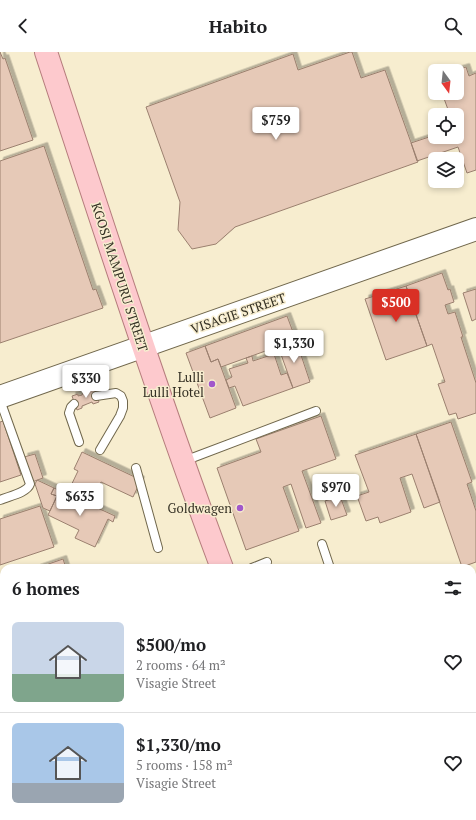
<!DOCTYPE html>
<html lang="en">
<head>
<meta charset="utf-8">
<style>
	:root { --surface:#fff; --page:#f2f2f2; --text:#202124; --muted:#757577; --line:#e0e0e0; --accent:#d93025 }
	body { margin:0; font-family:"PT Serif",serif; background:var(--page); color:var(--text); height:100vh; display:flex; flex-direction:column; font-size:15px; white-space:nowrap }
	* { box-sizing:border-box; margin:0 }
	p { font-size:13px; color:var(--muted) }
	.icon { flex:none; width:22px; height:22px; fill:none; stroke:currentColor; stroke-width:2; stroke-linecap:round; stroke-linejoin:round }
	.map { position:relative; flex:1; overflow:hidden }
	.side { position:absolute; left:0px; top:512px; width:476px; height:256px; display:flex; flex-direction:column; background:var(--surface); border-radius:12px 12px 0 0; box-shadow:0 2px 6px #0003 }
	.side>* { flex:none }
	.needle { width:26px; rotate:165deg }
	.fabs { position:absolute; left:428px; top:12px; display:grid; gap:8px }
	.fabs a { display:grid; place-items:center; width:36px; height:36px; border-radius:6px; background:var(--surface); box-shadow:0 2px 6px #0003; font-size:20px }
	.price { position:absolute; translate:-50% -34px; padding:0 9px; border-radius:4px; background:#fff; color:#222; font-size:13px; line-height:26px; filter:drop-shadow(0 1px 2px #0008) }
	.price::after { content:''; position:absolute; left:50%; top:24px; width:12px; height:9px; margin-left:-6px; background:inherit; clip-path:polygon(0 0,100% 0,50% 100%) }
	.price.active { background:var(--accent); color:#fff }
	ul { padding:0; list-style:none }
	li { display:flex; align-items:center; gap:12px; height:100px; padding:0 12px }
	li+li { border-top:1px solid var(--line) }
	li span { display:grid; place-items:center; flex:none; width:112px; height:80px; border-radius:6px; color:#555 }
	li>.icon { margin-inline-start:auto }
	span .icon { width:48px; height:48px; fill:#fffc; stroke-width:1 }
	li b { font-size:17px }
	h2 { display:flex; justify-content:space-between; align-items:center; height:48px; padding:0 12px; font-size:17px }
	header { display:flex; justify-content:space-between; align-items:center; height:52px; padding:0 12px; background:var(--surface); font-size:18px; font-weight:700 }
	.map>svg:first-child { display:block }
	.green { fill:#c3ddcc }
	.building { fill:#e6c9b7; stroke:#9b806f; filter:url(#shadow) }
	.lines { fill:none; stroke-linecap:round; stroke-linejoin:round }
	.lane-casing { stroke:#70674c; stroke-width:10 }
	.secondary-casing { stroke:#70674c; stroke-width:24 }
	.primary-casing { stroke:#b57c7c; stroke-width:24 }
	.lane { stroke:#fff; stroke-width:8 }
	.secondary { stroke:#fff; stroke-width:22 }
	.primary { stroke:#fdc9cd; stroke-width:22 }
	.poi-dot { fill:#a157cb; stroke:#f7edcf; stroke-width:1.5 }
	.labels { text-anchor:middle; stroke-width:3; stroke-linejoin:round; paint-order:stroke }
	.street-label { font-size:13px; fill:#343024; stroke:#f7edcf }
	.poi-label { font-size:13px; fill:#343024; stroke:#f7edcf; text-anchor:end }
</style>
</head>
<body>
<header><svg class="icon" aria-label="back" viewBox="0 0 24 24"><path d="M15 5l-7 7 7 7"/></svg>Habito<svg class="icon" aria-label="search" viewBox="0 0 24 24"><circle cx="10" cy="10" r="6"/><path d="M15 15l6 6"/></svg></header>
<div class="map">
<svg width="476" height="768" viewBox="0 0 476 768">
	<defs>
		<filter id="shadow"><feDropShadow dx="3.5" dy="-3.5" stdDeviation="0" flood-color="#0004"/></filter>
	</defs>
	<rect width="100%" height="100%" fill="#f7edcf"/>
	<path class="green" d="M476 562V675L472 676V564Z"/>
	<path class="building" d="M0 0 3 7 5 6 33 88 0 99Z
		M350 0H352L361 26 385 18 418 110 235 175 216 192 192 197 178 178 180 150 146 55 293 2 298 18Z
		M466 15 469 24 476 21V118L467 121 458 95 417 109 411 91 435 83V85H457V63H450L442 41H457V19H453Z
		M44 94 93 238 96 237 103 256 0 291V109Z
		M442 221 448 238 450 237 454 250 445 253 448 262 455 260 463 285H461L476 331V361L458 367 456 361 449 363 438 332 445 330 432 292 427 294 406 234Z
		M406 234 427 294 386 308 365 247Z
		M476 237V267L472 269 463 241Z
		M287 264 296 288 221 315 218 307 211 310 205 294Z
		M296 288 310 330 293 336 278 294Z
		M205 294 211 310 218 307 236 356 210 366 186 301Z
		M274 302 281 323 287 321 293 336 243 354 235 334 229 336 226 328 232 325 229 317 248 311 246 306 252 304 253 309Z
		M94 336 99 350 93 352 92 350 82 354V356L77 358 72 344 78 342V344L82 343 83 341 89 340 88 338Z
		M321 364 336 407 302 419 321 471 306 476 291 432 283 435 299 479 246 498 217 416 261 400 256 387Z
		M3 369 21 423 0 430V370Z
		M451 370 472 430 467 432 476 459V510L462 515 416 382Z
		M416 382 440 450 424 456 412 422 400 426 411 460 380 471 378 465 366 469 357 444 369 440 355 403Z
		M82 400 141 428 133 445 101 430 90 453 67 442 78 419 74 417Z
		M35 402 43 426 32 430 24 405Z
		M37 428 54 436 51 442 57 444 50 459 43 456 35 432Z
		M54 436 115 464 113 470 108 467 95 495 75 486 79 478 48 463 57 444 51 442Z
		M340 444 347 463 331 468 325 449Z
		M40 454 54 495 0 513V467Z
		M63 507 66 516H37Z
		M0 565 4 577V652L0 654Z
		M476 736V763L472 764V737Z
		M375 764H418L419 768H363Z
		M441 764H472L460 768H442Z"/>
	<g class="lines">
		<defs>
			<path id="lane" d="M96 344 116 341 121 344 123 349V356L120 364 100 398
				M0 348 30 432C27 441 9 444 0 448
				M74 352 71 355 69 361 79 390
				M184 409 316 359
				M136 416 158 496
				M322 492 330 516
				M252 516 267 510
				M85 764 87 768
				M152 764 202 768
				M0 768 16 764
				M127 768 141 764"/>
			<path id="secondary" d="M0 345 476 177"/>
			<path id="primary" d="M46 0C103 173 158 346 222 516
				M472 553 476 552
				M472 702 476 701
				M0 719 4 718
				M314 764 316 768
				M284 768 296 764"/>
		</defs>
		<use href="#lane" class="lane-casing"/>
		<use href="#secondary" class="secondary-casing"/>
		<use href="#primary" class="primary-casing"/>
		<use href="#lane" class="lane"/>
		<use href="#secondary" class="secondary"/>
		<use href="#primary" class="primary"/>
	</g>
	<g class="poi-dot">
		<circle cx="212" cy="332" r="4"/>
		<circle cx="240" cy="456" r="4"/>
	</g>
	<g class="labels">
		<g class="street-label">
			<text transform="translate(120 225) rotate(72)" y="5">KGOSI MAMPURU STREET</text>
			<text transform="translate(238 261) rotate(-19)" y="5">VISAGIE STREET</text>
		</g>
		<g class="poi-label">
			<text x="204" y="330">Lulli<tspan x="204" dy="15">Lulli Hotel</tspan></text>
			<text x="232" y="461">Goldwagen</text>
		</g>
	</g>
</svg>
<div class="fabs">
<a><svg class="needle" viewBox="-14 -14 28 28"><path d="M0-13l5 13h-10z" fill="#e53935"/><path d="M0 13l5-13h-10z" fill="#757577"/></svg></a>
<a><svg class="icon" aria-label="locate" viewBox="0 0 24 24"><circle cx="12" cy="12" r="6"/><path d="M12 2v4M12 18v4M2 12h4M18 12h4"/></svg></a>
<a><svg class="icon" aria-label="layers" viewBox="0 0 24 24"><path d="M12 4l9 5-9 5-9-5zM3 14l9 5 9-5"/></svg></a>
</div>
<b class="price" style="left:276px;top:89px">$759</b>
<b class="price active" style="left:396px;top:271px">$500</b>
<b class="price" style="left:294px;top:312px">$1,330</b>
<b class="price" style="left:86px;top:347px">$330</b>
<b class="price" style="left:336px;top:456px">$970</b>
<b class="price" style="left:80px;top:465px">$635</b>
<section class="side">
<h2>6 homes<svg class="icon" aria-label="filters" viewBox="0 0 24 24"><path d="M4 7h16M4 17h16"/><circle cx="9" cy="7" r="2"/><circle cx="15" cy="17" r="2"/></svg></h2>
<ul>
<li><span style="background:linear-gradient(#c9d6e8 65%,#7fa58c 0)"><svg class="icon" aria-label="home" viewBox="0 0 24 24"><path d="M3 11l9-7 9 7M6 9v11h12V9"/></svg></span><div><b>$500/mo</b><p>2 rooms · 64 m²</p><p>Visagie Street</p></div><svg class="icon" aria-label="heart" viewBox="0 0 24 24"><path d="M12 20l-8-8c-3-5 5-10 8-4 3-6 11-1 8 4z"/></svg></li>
<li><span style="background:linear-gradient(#a9c7e8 75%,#9aa5b1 0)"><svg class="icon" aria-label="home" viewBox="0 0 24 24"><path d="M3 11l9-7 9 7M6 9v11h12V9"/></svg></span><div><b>$1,330/mo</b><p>5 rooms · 158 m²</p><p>Visagie Street</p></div><svg class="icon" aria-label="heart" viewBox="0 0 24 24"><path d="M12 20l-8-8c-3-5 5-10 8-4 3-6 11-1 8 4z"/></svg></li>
</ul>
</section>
</div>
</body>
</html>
